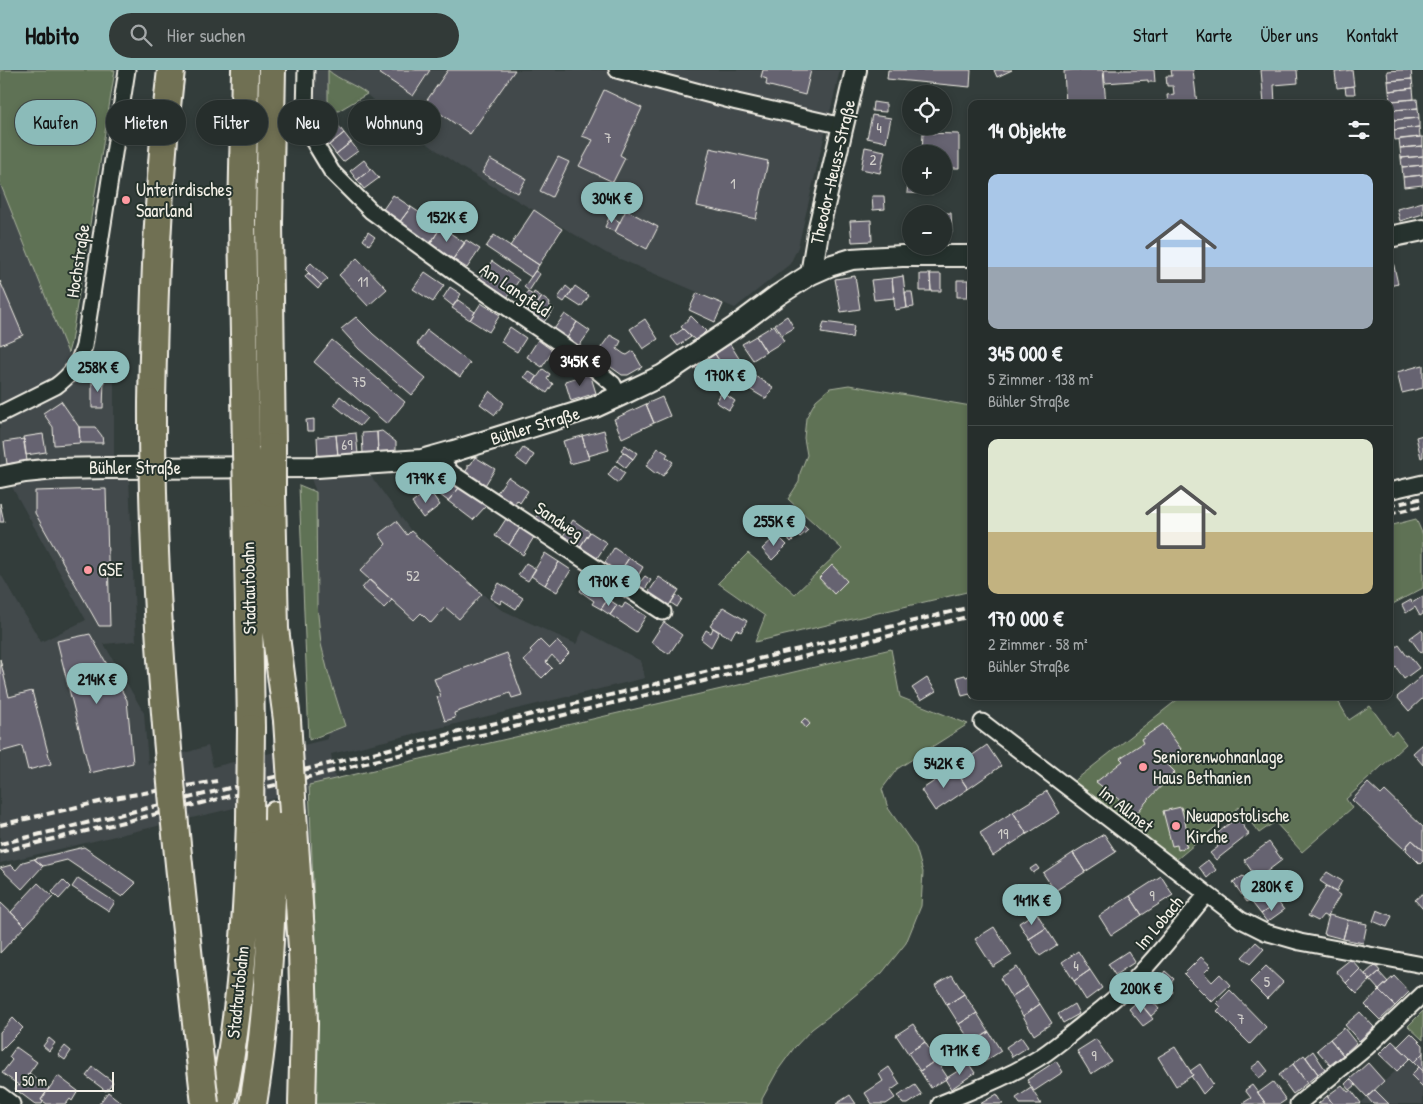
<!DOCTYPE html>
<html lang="de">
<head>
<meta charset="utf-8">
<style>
	:root { --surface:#262e2c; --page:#323a38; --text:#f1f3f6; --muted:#a4a8a9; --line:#424a48; --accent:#8bbbb9 }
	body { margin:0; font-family:"Patrick Hand",sans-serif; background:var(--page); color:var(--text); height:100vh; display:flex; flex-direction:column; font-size:19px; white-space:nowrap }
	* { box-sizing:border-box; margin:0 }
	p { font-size:16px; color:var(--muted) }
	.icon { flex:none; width:28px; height:28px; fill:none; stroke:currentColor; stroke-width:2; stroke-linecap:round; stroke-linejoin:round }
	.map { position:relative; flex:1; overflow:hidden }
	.panel { position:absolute; left:968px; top:30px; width:425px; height:600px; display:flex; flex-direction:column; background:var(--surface); border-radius:10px; box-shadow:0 2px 8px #0003,0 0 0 1px var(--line) }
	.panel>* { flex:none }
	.banner { position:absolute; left:15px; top:30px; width:475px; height:45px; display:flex; gap:10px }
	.buttons { position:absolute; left:902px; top:15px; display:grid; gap:10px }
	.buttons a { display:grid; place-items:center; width:50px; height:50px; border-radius:50%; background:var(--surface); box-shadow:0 2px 8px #0003,0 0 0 1px var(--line); font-size:25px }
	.scale { position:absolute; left:15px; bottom:12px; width:99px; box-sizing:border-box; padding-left:5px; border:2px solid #f4f1e8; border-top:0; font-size:14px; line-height:18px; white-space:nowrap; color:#f4f1e8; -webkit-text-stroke:4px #26332d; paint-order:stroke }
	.price { position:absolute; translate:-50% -42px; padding:0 11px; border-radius:18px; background:var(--accent); color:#111; font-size:16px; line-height:32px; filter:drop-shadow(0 1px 2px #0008) }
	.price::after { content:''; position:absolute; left:50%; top:30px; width:15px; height:11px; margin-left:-8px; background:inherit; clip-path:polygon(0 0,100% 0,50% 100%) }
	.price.selected { background:#222; color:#fff }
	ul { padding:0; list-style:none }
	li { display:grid; align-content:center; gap:10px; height:265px; padding:0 20px }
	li+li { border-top:1px solid var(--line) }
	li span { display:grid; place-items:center; height:155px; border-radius:10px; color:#555 }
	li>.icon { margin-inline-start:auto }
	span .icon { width:90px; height:90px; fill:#fffc; stroke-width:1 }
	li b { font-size:21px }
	h2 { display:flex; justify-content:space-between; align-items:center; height:60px; padding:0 20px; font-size:21px }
	.pill { padding:0 18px; border-radius:22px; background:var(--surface); box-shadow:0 2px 8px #0003,0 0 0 1px var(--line); font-size:18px; line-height:45px }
	.pill.selected { background:var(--accent); color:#111 }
	header { display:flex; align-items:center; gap:30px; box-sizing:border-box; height:70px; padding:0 25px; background:var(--accent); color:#111 }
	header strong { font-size:24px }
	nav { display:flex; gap:28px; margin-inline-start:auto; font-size:18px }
	.search { width:350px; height:45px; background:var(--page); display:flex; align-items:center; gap:12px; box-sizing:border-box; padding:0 18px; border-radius:28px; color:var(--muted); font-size:19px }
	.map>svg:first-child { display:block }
	.built { fill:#42494b }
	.green { fill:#5f7255; stroke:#aab29e }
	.building { fill:#666471; stroke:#f4f1e8 }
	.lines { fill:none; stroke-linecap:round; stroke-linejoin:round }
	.street-casing { stroke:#f4f1e8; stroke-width:19 }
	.secondary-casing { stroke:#f4f1e8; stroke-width:24 }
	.highway-casing { stroke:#f4f1e8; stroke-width:30 }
	.street { stroke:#26332d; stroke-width:15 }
	.secondary { stroke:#26332d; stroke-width:20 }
	.highway { stroke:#706f52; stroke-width:26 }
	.rail { stroke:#f4f1e8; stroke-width:4; stroke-dasharray:8 4; stroke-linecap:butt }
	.highway-bridge-casing { stroke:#f4f1e8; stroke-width:30; stroke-linecap:butt }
	.highway-bridge { stroke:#706f52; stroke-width:26 }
	.poi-dot { fill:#ff9aa2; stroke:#26332d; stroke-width:2 }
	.labels { text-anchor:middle; stroke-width:4; stroke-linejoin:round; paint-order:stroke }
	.number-label { font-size:15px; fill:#d0ceca }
	.street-label { font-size:18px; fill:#f4f1e8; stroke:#26332d }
	.poi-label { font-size:18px; fill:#f4f1e8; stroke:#26332d; text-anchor:start }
</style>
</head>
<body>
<header>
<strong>Habito</strong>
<div class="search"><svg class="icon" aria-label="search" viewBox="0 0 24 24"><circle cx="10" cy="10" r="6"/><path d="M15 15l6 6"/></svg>Hier suchen</div>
<nav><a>Start</a><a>Karte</a><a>Über uns</a><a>Kontakt</a></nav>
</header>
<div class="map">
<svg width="1423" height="1034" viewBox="0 0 1423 1034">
	<rect width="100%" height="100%" fill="#333d3b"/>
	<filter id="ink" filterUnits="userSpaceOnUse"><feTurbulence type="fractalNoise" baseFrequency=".02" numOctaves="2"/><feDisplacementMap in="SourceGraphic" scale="10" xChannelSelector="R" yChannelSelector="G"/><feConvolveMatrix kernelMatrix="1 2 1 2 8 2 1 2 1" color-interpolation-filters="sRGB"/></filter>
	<g filter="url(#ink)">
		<path class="built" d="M310 0H840L798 177 790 194 735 238 606 183 462 98 425 72 367 25 312 57Z
			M0 113 75 298 114 297V398L0 407Z
			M360 391 411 461 500 539 576 574 583 560 641 591 645 608 331 684 336 714 0 793V503L41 572 86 550 12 417 35 412 66 409 129 407 136 571 104 574 144 643 148 694 208 676 213 697 328 669 317 535 316 422 306 395Z
			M1410 988 1423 1001V1034H1363L1361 1033 1367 1027Z"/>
		<path class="green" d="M0 0H115L71 272 68 283 0 113Z
			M328 0C340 11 355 14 367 24L328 47Z
			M849 315 971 336V521L755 572 765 546 718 513 748 483 795 524 842 479 788 429 799 412 800 403 807 385 804 368 806 348 816 330 830 318Z
			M299 415 316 422 317 535 321 574 328 602 345 656 309 670Z
			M1416 449 1423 465V518L1389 536V456Z
			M891 579 900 627 968 654 897 699 882 719 888 738 916 778 923 802 921 836 906 873 882 903 841 937 812 959 794 978 778 1000 762 1029V1034H315L316 887 309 715 760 610Z
			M1182 626H1335L1349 650 1370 636 1391 665 1396 661 1406 674 1346 729 1352 738 1302 782 1275 752 1259 763 1239 737 1176 790 1073 712Z
			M1423 941V970L1408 956Z"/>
		<path class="building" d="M381 0H430L413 26 379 3Z
			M448 0H515L470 64 425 33Z
			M763 0H811L805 25 766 15 767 9 761 7Z
			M888 0H971L970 17 887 9Z
			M994 0H1012L997 7Z
			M1074 0H1103L1106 34H1066L1064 1Z
			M1104 0H1154L1155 12H1148V10L1105 13Z
			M1171 0H1193L1197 34H1168L1167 25 1174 24 1173 16H1167L1166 6H1172Z
			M1261 0H1297L1298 13 1274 15 1275 34H1264Z
			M1352 0 1354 16 1337 18 1335 2Z
			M1401 0H1411L1412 9 1388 11 1387 1Z
			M1412 9 1413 18 1389 21 1388 11Z
			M1354 16 1355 24H1346L1345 17Z
			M1413 18 1414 29 1390 31 1389 21Z
			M604 20 642 38 620 85 625 88 613 112 579 96 593 70 582 66Z
			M1417 29 1418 38 1393 40 1392 31Z
			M873 32 886 34V42L872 41Z
			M1418 38 1419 48 1394 50 1393 40Z
			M872 45 891 48 886 72 867 68Z
			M1419 48V57L1394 60V50Z
			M335 49 338 53 337 54 344 63 328 76 318 63Z
			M1419 57 1420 67 1395 70 1394 60Z
			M344 63 351 72 336 84 329 75Z
			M923 63 959 64V98H944V84H922Z
			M1420 67H1423V76L1400 78 1399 69Z
			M351 72 358 81 343 92 336 84Z
			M1423 76V86L1401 88 1400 78Z
			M865 77 885 81 880 103 861 99Z
			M710 78 768 91 756 149 697 136Z
			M1423 86V95L1402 97 1401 88Z
			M558 87 569 92 552 127 540 121Z
			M490 89 526 109 518 123 482 103Z
			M364 90 371 99 357 110 350 101Z
			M1423 95V105L1403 107 1402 97Z
			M371 99 379 108 364 119 357 110Z
			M1423 105V115L1404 117 1403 107Z
			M908 111H911V116H933V124L907 123Z
			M393 125 411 137 399 153 382 141Z
			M872 126H884L885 139 873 140Z
			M1423 132V144L1400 151 1397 139Z
			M411 137 441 157 430 174 399 153Z
			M534 140 562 159 539 195 510 176Z
			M626 140 658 157 647 179 615 162Z
			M912 143H951L952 163H944V144Z
			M610 146 620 152 615 162 605 157Z
			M871 150 872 171 852 172 850 151Z
			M441 157 465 173 453 189 430 174Z
			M368 162 375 167 369 175 363 170Z
			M494 165 539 195 531 207 486 177Z
			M466 170 480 179 467 198 453 189Z
			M1391 183 1398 214 1389 216V184Z
			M357 188 387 219 368 236 339 205Z
			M492 191 519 210 508 227 480 208Z
			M311 193 328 209 321 215 305 199Z
			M535 201 540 204 529 221 524 217Z
			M425 202 444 215 433 232 413 219Z
			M308 203 321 215 318 219 305 207Z
			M920 204H930L931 221H920Z
			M930 204H941V221H931Z
			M855 206 860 239 841 242 835 209Z
			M903 206 907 238 895 240 892 208Z
			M892 208 894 228 874 230 871 210Z
			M957 210H968V227H957Z
			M968 210H971V227H968Z
			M0 211 23 265 0 275Z
			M566 216 572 221 564 232 558 228Z
			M575 216 589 226 581 237 567 228Z
			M450 217 461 224 453 236 443 228Z
			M528 222 533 225 534 222 542 227 531 243 519 235Z
			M905 222H912L914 237 907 238Z
			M697 223 723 234 715 252 689 240Z
			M542 227 550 233 549 235 554 239 544 252 531 243Z
			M458 230 475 242 470 250 452 238Z
			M481 233 500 245 489 262 470 250Z
			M565 244 577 252 567 268 554 259Z
			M691 246 706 261 696 271 681 257Z
			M787 246 794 258 782 265 775 254Z
			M356 247 373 264 426 309 412 325 359 279 341 259Z
			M645 249 658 269 643 279 630 259Z
			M577 252 590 261 579 276 567 268Z
			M824 252 854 256 852 268 821 263Z
			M774 255 784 271 766 282 756 266Z
			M510 257 526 268 517 282 501 272Z
			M683 259 691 267 678 276 671 267Z
			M427 260 470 293 460 307 417 274Z
			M610 265 621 271 617 279 624 284 627 285 633 281 642 297 628 305H622L595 286Z
			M756 266 766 282 753 290 742 274Z
			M332 270 405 332 387 354 314 292Z
			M538 270 553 281 542 297 527 287Z
			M730 274 745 298 735 304 733 300 727 303 715 284Z
			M715 284 727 303 707 316 695 297Z
			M1423 295V318L1402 323 1397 302Z
			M543 299 550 304 547 309 553 314 547 323 533 313Z
			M528 301 537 307 533 313 524 307Z
			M750 303 773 317 766 329 743 315Z
			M588 304 591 307 596 323 571 331 565 311Z
			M92 308 104 309 103 338H92Z
			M490 321 504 333 495 345 480 334Z
			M722 322 735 331 729 340 716 332Z
			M340 326 367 348 360 356 334 335Z
			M662 327 670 346 654 353 646 334Z
			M61 331 79 357 80 373 54 375 53 357 43 343Z
			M646 334 654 353 622 368 614 349Z
			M314 349V361H307L306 350Z
			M79 357H95L102 366 103 373H80Z
			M604 360 609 380 588 386 582 366Z
			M382 361 396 372V382L378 383 377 362Z
			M377 362 378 383 363 384 362 363Z
			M356 363 358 384 338 386 336 365Z
			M43 364 46 382 26 385 23 367Z
			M336 365 338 386 318 388 317 367Z
			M1423 365V387L1421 388 1416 367Z
			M582 366 589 389 570 394 563 371Z
			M24 369 27 391 7 394 4 372Z
			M625 375 637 383 633 389 621 380Z
			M523 378 534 385 527 396 516 388Z
			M658 378 668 384 666 387 673 392 663 406 657 402 656 404 646 396Z
			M623 382 633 389 626 398 617 391Z
			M475 387 495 399 484 417 464 404 468 398V395L471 394Z
			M615 395 625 403 618 413 608 405Z
			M440 406 459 418 448 431 431 418Z
			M508 407 528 421 520 433 517 430 513 436 496 424Z
			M459 418 486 436 473 450 448 431Z
			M106 419 110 556H99L35 443V421Z
			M429 420 440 435 423 448 412 433Z
			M0 433 4 452H0Z
			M540 440 550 446 544 455 535 449Z
			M790 442 808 460 800 467 798 465 791 472 776 455Z
			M506 449 520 458 509 475 495 466Z
			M573 450 590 462 580 477 563 466Z
			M396 451 407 465 411 461 482 524 459 549 445 537 431 553 421 543 414 550 360 501 386 474 379 464Z
			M520 458 534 467 523 485 509 475Z
			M590 462 607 473 597 488 580 477Z
			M777 465 787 475 772 490 762 479Z
			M614 478 629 488 619 503 604 494Z
			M545 483 559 492 545 515 531 506Z
			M629 488 643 497 634 513 619 503Z
			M559 492 571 500 557 522 545 515Z
			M526 493 536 499 528 511 518 505Z
			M832 495 847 511 834 524 819 508Z
			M590 505 614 520 601 539 592 534 594 531 580 521Z
			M645 506 651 510 644 521 637 516Z
			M659 507 679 520 668 537 648 523Z
			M369 510 392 530 384 538 362 518Z
			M499 513 523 528 516 539 502 530 500 534 490 528Z
			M676 525 682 529 677 537 671 533Z
			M1423 526V544L1420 546 1415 537 1406 543 1402 535 1411 530 1412 533Z
			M608 529 617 535 610 545 601 539Z
			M625 533 646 546 636 562 610 545 617 535 622 538Z
			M723 537 747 551 741 562 736 559 731 568 710 556Z
			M664 552 682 565 669 584 651 572Z
			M713 558 719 562 711 577 701 569 706 560 711 563Z
			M1421 560 1423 562V582L1421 583 1410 568Z
			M90 564 127 630 133 693 90 703 57 571Z
			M540 570 549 579 557 571 569 583 559 593 552 585 546 592 552 598 542 608 524 591 532 582 530 580Z
			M1399 575 1407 586 1409 585 1419 598 1404 609 1396 597 1389 602V582Z
			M507 583 522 625 512 628 510 623 454 643 455 648 445 651 437 627 441 626 434 609Z
			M0 589 9 627 32 621 51 694 28 700 22 676 0 682Z
			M965 605 966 607 971 605V626H978L972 628 970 624 962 626 957 607Z
			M1423 605V628L1409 641 1397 627Z
			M927 608 936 621 921 630 912 618Z
			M805 648 810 654 806 658 801 652Z
			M1163 654 1181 679 1165 692 1175 702 1146 732 1137 743 1096 712 1123 691 1120 688 1143 673 1141 669Z
			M1423 674V695L1413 683Z
			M987 675 1001 696 968 719 954 698Z
			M954 698 968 719 935 741 921 720Z
			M1368 713 1381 725 1385 721 1423 757V780L1412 770 1404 779 1352 730Z
			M1047 721 1060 743 1027 764 1013 742Z
			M1181 737 1190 771 1185 772 1187 777 1178 780 1177 775 1172 776 1163 741Z
			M1013 742 1027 764 993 786 980 763Z
			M1237 747 1249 764 1216 790 1210 783 1218 777 1212 768Z
			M1104 764 1116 782 1085 802 1073 783Z
			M1412 770 1423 780V791L1420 794 1406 780 1407 778 1406 777Z
			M1269 772 1282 790 1257 809 1244 790Z
			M84 777 136 813 122 827 67 790 43 796 34 789Z
			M1073 783 1085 802 1055 821 1043 803Z
			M34 789 43 796 22 819 0 798 11 795 16 800 23 792Z
			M1208 790 1216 800 1207 808 1199 797Z
			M1036 795 1039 799 1033 803 1030 799Z
			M1327 802 1342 811 1336 822 1320 811Z
			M1161 806 1173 825 1142 845 1130 826Z
			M1243 806 1257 825 1247 832 1233 812Z
			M78 808 115 832 109 841 72 817Z
			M63 810 70 817 59 829 52 822Z
			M38 813 53 827 25 856 11 842Z
			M1326 816 1340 825 1327 847 1323 845 1318 851 1308 846Z
			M1267 817 1278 832 1261 844 1250 830Z
			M1423 823V839L1415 830Z
			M1130 826 1142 845 1111 865 1099 846Z
			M1278 832 1284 840 1267 852 1261 844Z
			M1 833 25 856 0 883V834Z
			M1377 840 1392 846 1387 857 1373 851Z
			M1036 842 1046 858 1029 869 1019 853Z
			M1329 845 1348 850 1343 869 1324 864Z
			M1348 850 1367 854 1363 873 1343 869Z
			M994 857 1012 885 993 897 975 869Z
			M1046 858 1057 875 1040 886 1029 869Z
			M1256 872 1264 879 1250 894 1242 887Z
			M1078 881 1090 900 1074 911 1062 892Z
			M1128 881 1135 892 1115 905 1108 894Z
			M1201 887 1211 896 1204 903 1212 912 1220 904 1230 915 1212 932 1184 904Z
			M1351 889 1360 899 1346 913 1336 901Z
			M1375 895 1380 901 1370 910 1365 904Z
			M1266 896 1283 912 1267 929 1250 912Z
			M1017 897 1028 916 1011 927 1000 908Z
			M1360 899 1370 910 1357 924 1346 913Z
			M1090 900 1102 918 1086 930 1074 911Z
			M1165 901 1174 909 1169 915 1160 907Z
			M1379 902 1388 912 1379 920 1370 910Z
			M952 905 964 924 947 935 935 915Z
			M1394 906 1409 922 1395 936 1379 920Z
			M1166 913 1173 922 1158 935 1151 926Z
			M1028 916 1040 934 1023 946 1011 927Z
			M1230 920 1266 957 1250 974 1217 941 1221 937 1217 933Z
			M1379 920 1395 936 1380 950 1365 935Z
			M1144 921 1159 939 1151 946 1136 928Z
			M964 924 977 943 959 954 947 935Z
			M1138 931 1153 949 1143 956 1129 939Z
			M1040 934 1052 953 1034 965 1023 946Z
			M1074 934 1079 944 1063 953 1058 944Z
			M1360 942 1374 957 1359 971 1345 955Z
			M977 943 989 962 972 973 959 954Z
			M13 948 23 958 0 981V962Z
			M913 954 925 972 908 983 896 965Z
			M1344 958 1356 973 1343 985 1330 969Z
			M989 962 1001 981 984 992 972 973Z
			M1411 963 1423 975V983L1414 992 1398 976Z
			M1021 967 1028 977 1012 987 1006 977Z
			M49 968 55 973 49 981 43 976Z
			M1096 969 1111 991 1091 1004 1077 981Z
			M1330 969 1343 985 1330 995 1317 980Z
			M1392 971 1410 988 1397 1001 1379 984Z
			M925 972 936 990 920 1001 908 983Z
			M65 976 71 981 65 990 58 985Z
			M16 977 37 992 20 1016 2 1003 12 990 9 987Z
			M1175 977 1193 1005 1176 1016 1158 987Z
			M1313 981 1325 999 1318 1004 1306 987Z
			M1423 983V1001L1414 992Z
			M1304 985 1318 1004 1307 1013 1293 994Z
			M936 990 948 1008 931 1018 920 1001Z
			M1056 991 1063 1002 1034 1021 1027 1010Z
			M1260 991 1268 1001 1259 1008 1251 998Z
			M1368 993 1384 1011 1367 1027 1350 1009Z
			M969 994 975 1003 951 1019 945 1009Z
			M1200 994 1213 1014 1203 1024 1191 1006 1193 1005 1190 1001Z
			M1293 994 1307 1013 1293 1024 1279 1005Z
			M93 997 113 1012 106 1021 86 1006Z
			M889 997 900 1014 890 1021 895 1028 886 1034H872L865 1023 883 1011 879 1004Z
			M1419 997 1423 1001V1017L1411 1005Z
			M29 1003 49 1018 41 1030 43 1032 42 1034H35L15 1019 18 1015 20 1016Z
			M58 1006 78 1021 72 1031 70 1029 66 1034H47L41 1030Z
			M1350 1009 1356 1015 1350 1020 1345 1014Z
			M1273 1012 1286 1030 1280 1034H1266L1258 1023Z
			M915 1015 922 1025 908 1034H903L898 1026Z
			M1252 1015 1258 1023 1266 1034H1244L1243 1033 1251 1028 1245 1020Z
			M1342 1015 1348 1022 1351 1020 1361 1033 1360 1034H1333L1327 1026Z
			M1031 1018 1041 1034H1020L1016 1028Z
			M1375 1020 1389 1034H1373L1367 1027Z
			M108 1022 123 1034H99Z
			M997 1024 1003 1034H980Z
			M850 1025 856 1034H836Z
			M1327 1026 1333 1034H1318Z"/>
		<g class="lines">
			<defs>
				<path id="street" d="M306 0 305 43 308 62 332 102 371 141 458 204 583 289 613 314 619 326
					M617 0 737 32 843 56
					M0 344 56 316C71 305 79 294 84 276L127 0
					M440 385C444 393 447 399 453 404L663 542
					M1389 421 1423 413
					M982 652 1207 824 1241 850 1265 862 1300 872 1423 895
					M0 1025 12 1034
					M940 1034C973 1020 1006 1008 1037 989 1053 979 1068 966 1083 954 1105 937 1127 919 1145 898 1167 874 1186 849 1207 824
					M1298 1034 1366 978 1423 924"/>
				<path id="secondary" d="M1389 167 1423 160
					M811 204 819 157 856 0
					M0 407 25 402 55 399 107 398 317 397 422 390 454 381 595 337 619 326 663 305 735 257 778 225 811 204 829 196 852 189 867 188 902 186H971"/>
				<path id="highway" d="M245 0 242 149 246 382
					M152 333C154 222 158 110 171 0
					M272 377 269 153 272 0
					M247 423 251 658
					M272 424 275 559 287 650
					M293 743 302 879 304 954 302 1034
					M222 1034C241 941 247 845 250 750
					M253 1034C269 939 272 841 275 745"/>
			</defs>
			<use href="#street" class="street-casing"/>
			<use href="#secondary" class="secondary-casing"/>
			<use href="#highway" class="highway-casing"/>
			<use href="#street" class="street"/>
			<use href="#secondary" class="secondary"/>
			<use href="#highway" class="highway"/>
			<path class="rail" d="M1389 436 1423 428
				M1389 444 1423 436
				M0 755 120 727 217 711
				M0 774 971 537
				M0 782 971 546"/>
			<defs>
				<path id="highway-bridge" d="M152 333C151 567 179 801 205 1034
					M272 377V424
					M246 382 247 423
					M287 650 293 743
					M250 750 251 658"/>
			</defs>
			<use href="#highway-bridge" class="highway-bridge-casing"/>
			<use href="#highway-bridge" class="highway-bridge"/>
		</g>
	</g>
	<g class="poi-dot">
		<circle cx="126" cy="130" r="5"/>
		<circle cx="88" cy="500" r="5"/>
		<circle cx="1143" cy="697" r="5"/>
		<circle cx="1176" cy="756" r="5"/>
	</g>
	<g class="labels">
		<g class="number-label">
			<text x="879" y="63">4</text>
			<text x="608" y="73">7</text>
			<text x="873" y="95">2</text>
			<text x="733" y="119">1</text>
			<text x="363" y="217">11</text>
			<text x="359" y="317">75</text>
			<text x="347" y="380">69</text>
			<text x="413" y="511">52</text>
			<text x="1003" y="769">19</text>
			<text x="1152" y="831">9</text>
			<text x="1076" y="901">4</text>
			<text x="1267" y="917">5</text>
			<text x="1241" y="954">7</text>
			<text x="1094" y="991">9</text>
		</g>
		<g class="street-label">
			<text transform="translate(833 102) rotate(-77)" y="6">Theodor-Heuss-Straße</text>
			<text transform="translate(78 191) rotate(-81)" y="6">Hochstraße</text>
			<text transform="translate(515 220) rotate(34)" y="6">Am Langfeld</text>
			<text transform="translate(535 356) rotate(-17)" y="6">Bühler Straße</text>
			<text x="135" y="404">Bühler Straße</text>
			<text transform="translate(559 451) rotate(34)" y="6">Sandweg</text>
			<text transform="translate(249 518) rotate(-91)" y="6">Stadtautobahn</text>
			<text transform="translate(1126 739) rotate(38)" y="6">Im Allmet</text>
			<text transform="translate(1159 853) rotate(-50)" y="6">Im Lobach</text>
			<text transform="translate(238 922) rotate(-84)" y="6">Stadtautobahn</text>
		</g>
		<g class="poi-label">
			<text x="136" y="126">Unterirdisches<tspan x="136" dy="21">Saarland</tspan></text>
			<text x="98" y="506">GSE</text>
			<text x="1153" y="693">Seniorenwohnanlage<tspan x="1153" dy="21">Haus Bethanien</tspan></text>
			<text x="1186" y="752">Neuapostolische<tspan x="1186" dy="21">Kirche</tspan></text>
		</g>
	</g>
</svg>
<div class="buttons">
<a><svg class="icon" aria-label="locate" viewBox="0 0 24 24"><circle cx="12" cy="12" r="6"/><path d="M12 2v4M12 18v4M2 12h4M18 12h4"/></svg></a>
<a>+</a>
<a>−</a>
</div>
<div class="scale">50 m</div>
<b class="price" style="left:612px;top:154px">304K €</b>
<b class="price" style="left:447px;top:173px">152K €</b>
<b class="price selected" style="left:580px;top:317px">345K €</b>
<b class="price" style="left:98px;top:323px">258K €</b>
<b class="price" style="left:725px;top:331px">170K €</b>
<b class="price" style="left:426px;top:434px">179K €</b>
<b class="price" style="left:774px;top:477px">255K €</b>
<b class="price" style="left:609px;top:537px">170K €</b>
<b class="price" style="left:97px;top:635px">214K €</b>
<b class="price" style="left:944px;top:719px">542K €</b>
<b class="price" style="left:1272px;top:842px">280K €</b>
<b class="price" style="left:1032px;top:856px">141K €</b>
<b class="price" style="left:1141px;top:944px">200K €</b>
<b class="price" style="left:960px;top:1006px">171K €</b>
<div class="banner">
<a class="pill selected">Kaufen</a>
<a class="pill">Mieten</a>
<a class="pill">Filter</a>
<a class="pill">Neu</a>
<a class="pill">Wohnung</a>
</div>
<section class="panel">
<h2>14 Objekte<svg class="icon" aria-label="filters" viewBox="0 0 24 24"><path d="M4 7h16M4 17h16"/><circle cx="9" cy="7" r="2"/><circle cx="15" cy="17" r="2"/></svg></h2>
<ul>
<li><span style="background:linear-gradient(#a9c7e8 60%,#9aa5b1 0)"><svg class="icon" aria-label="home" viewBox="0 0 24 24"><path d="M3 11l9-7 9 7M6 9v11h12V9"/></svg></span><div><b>345 000 €</b><p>5 Zimmer · 138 m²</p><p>Bühler Straße</p></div></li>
<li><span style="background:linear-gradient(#dfe7d0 60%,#c2b280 0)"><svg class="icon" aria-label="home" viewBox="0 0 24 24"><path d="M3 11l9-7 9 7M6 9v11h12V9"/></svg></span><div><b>170 000 €</b><p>2 Zimmer · 58 m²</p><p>Bühler Straße</p></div></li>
</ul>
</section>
</div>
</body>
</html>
